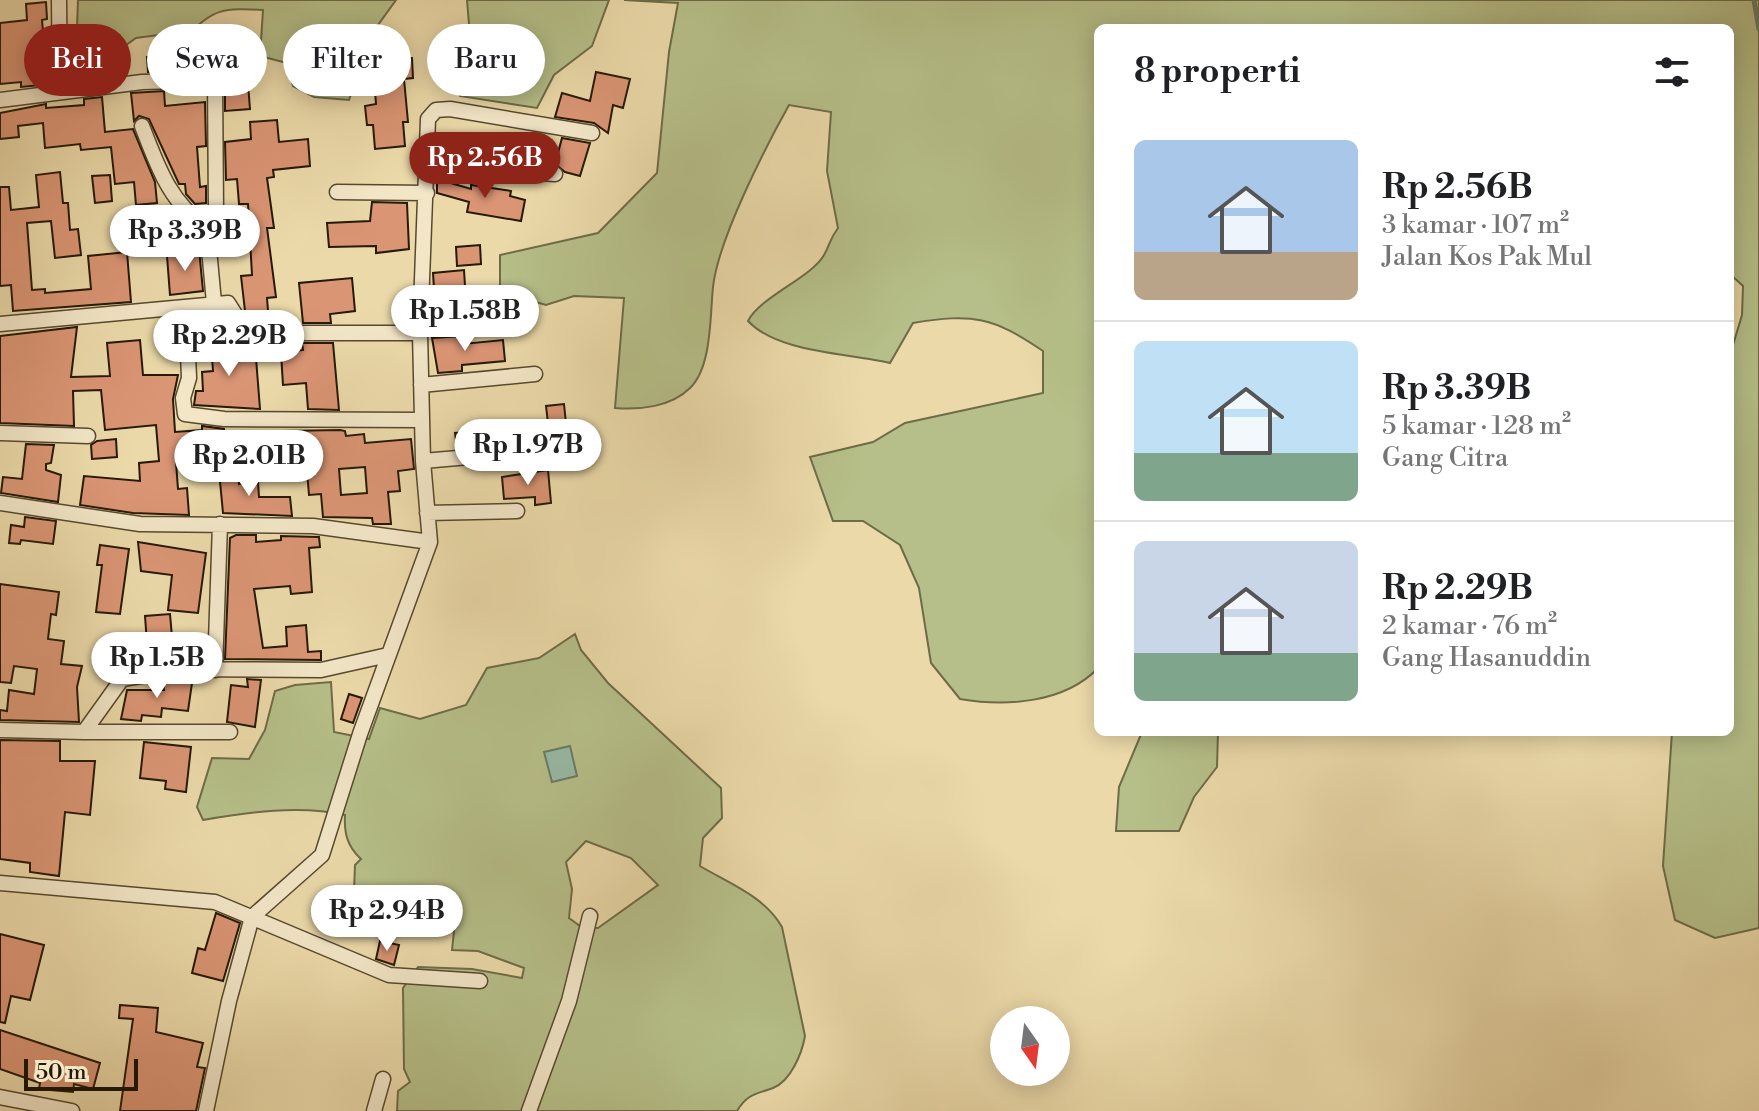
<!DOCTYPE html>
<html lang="id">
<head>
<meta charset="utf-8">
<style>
	:root { --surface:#fff; --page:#f6f6f6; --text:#202124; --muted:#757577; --line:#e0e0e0; --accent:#8f2418 }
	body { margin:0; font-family:"Libre Bodoni",serif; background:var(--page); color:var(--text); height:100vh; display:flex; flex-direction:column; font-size:30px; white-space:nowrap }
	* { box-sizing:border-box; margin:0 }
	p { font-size:26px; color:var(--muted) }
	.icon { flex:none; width:44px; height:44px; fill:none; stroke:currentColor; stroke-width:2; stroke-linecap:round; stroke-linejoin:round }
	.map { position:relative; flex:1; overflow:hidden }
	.side { position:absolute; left:1094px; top:24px; width:640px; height:712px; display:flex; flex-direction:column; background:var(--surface); border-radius:12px; box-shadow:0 4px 20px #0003 }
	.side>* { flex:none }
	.guide { position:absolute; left:24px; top:24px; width:760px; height:72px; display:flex; gap:16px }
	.needle { width:52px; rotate:166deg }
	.controls { position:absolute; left:990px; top:1006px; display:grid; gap:16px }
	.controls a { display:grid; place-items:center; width:80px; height:80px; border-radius:50%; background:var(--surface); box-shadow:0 4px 20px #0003; font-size:40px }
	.scale { position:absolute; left:24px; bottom:20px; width:114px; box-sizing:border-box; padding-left:8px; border:4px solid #261905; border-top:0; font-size:22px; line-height:28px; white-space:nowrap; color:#261905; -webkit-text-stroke:6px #f2e6c7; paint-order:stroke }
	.price { position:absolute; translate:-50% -68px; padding:0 18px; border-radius:28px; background:#fff; color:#222; font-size:26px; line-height:52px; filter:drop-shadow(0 2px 4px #0008) }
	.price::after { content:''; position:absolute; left:50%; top:48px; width:24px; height:18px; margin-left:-12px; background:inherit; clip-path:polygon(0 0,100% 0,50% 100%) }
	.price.on { background:var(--accent); color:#fff }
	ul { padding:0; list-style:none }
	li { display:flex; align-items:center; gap:24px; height:200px; padding:0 40px }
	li+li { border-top:2px solid var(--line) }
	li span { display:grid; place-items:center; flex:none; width:224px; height:160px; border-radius:12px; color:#555 }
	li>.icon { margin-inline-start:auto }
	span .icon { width:96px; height:96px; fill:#fffc; stroke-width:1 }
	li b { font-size:34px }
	h2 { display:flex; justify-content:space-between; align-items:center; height:96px; padding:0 40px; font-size:34px }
	.chip { padding:0 28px; border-radius:36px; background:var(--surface); box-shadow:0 4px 20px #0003; font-size:28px; line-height:72px }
	.chip.on { background:var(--accent); color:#fff }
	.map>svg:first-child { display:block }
	.green { fill:#b6bf89; stroke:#6e6c47; stroke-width:2; fill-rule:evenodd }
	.water { fill:#98baa6; stroke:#6a7a66; stroke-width:2 }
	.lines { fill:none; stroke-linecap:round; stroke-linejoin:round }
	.stream { stroke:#6a7a66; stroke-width:5 }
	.building { fill:#da9574; stroke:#261905; stroke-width:2; fill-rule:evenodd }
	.minor-casing { stroke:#57492e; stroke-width:17 }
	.minor { stroke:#f2e6c7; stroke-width:14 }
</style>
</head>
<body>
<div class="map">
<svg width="1759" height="1111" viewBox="0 0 1759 1111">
	<rect width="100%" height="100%" fill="#ebd9a9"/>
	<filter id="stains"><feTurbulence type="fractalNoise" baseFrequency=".0025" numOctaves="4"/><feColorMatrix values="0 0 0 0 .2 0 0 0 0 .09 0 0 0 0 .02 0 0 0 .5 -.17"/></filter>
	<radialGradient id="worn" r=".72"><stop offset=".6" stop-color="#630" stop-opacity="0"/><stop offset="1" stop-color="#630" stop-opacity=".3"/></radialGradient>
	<path class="green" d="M78 0H396L373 32 349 100 314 97 293 86 287 63 260 56 263 10C224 8 213 8 186 37L181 32 136 38 102 62 77 28Z
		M467 0H609L592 46 554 75 537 108 460 96 462 75 471 48Z
		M624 0H1759V928L1715 938 1675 920 1663 866 1672 732H1730V355L1742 315 1743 286 1730 274V28H1098V668C1065 703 1006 707 960 699L931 663 919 588 900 545 863 521H833L810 457 873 442 905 423 1043 393V351C993 317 973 313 913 323L890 363C847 353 778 353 748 321 760 297 812 277 824 255 830 245 829 240 838 228L827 171 831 112 789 105C765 148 718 240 713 287 710 315 712 367 690 388 671 407 640 410 615 408L624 298 574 296 546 305 500 292V255L598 233 657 173 669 52 678 3Z
		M575 634 581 650 608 683 721 788 722 818 703 838 700 866C730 884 764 896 782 927L805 1036C802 1053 791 1081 773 1088 756 1094 747 1094 737 1111H397L398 1091 410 1082 404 1069 403 988 418 967 472 969 522 978 524 968 478 951 452 950 455 922C416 919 381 922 354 891L355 865 361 859C347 846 344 833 345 815 300 805 248 812 203 820L197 807 212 758 249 759 265 730 275 691 295 685 331 682 334 732 369 739 380 708 420 719 466 705 487 668 539 658ZM586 841 631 858 658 885 598 928 580 926 569 918 572 889 566 862Z
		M1142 732H1218L1217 767 1194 797 1179 831H1116L1119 787Z"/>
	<path class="water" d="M570 746 577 776 552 782 544 752Z"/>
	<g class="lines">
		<path class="stream" d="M1754 0 1759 29"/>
	</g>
	<path class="building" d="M46 2 47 19 42 20 45 54H50V84L21 87V82L0 84V23L27 20 26 4Z
		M254 34 255 83 248 84 250 109 225 111V80L219 71 148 72 147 57 229 48 228 37Z
		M412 58 413 78 404 79 408 122H403L405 146 375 149 373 125H367L365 106 376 104 375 91 389 90 387 61Z
		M596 72 630 79 623 108 613 105 608 133 594 123 555 117 562 93 590 101Z
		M164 91 165 106 205 102 206 146 197 147 200 187 206 186V203L195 204 186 194 185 184H179L149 119 139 116 134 121 131 93Z
		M102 97 105 132 133 129 155 182 157 203 136 205 134 182 115 184 111 147 81 150 80 144 45 148 43 123 18 126 19 137 0 139V113L46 104V108L84 105V99Z
		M277 120 279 142 308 139 310 166 273 170 274 177 267 178 274 228H267L276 297 267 298 269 323H252L245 311 241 276 252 275 248 204H239L237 179 226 180 225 142 251 139 250 122Z
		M562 138 590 143 580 176 565 172 555 164Z
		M60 172 63 203H68L70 230 78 229 81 255 55 258 51 221 27 223 32 290 45 289V293L91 289 88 256 127 252 131 302 13 311 11 285 0 286V187H9L11 210 39 207 36 175Z
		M110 175 112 201 95 203 92 176Z
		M437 179 471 189V185L511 191 510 196 525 200 521 221 467 212 469 202 437 193Z
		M372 202 407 203 409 249 376 253V246L329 247 327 223 370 221Z
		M144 219 146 245 118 247 116 221Z
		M480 245 481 264 457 266 456 247Z
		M199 249 203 291 170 295 167 256Z
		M464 270 465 286 434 289 433 273Z
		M352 278 355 311 330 314 331 323H303L299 283Z
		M77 327 71 377 110 376 107 343 140 340 143 375H178L173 399 175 432 202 430V426L224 429 226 458 176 462 178 489 187 488 189 515 133 513 80 505 84 476 140 481 139 463 159 461 156 425 105 430 101 390 73 391 74 426 0 423V336Z
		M228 327 231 360 256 358 260 409 194 405 196 391H203L202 372 213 371 210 329Z
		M462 336 463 344 503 340 505 361 462 365V371L438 373 432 338Z
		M302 343H333L339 410 308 409 306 383 283 385 281 353 303 350Z
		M564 404 568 443 558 444 550 440 546 406Z
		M340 430 345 431 346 436 364 434 365 443 411 439 414 469 398 471 400 491 388 492 391 524H373L372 518 323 517 321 494 309 495 307 471 287 473 284 431ZM365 467 367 493 341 495 339 469Z
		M484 431 486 446 457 448 455 433Z
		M116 439 117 457 92 459 91 445 97 441Z
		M26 444 54 445 51 463 46 464V470L61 475 58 502 1 493 3 477 22 479Z
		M238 469 239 484 258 482 259 497H290L292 516 223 513 219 471Z
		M548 470 551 503 535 505V497L504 499 502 477Z
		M25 517 56 521 53 544 21 540 20 544 9 543 11 525 24 527Z
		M236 535H256V542L281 540V536L319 537 320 547 309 548 312 592 291 594 290 586 254 589 263 648 287 646 286 627 306 625 308 652 321 651V660L225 659 230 538Z
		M138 542 206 553 198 613 168 610 172 575 141 571Z
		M100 545 129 549 120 614 96 612 102 565H97Z
		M0 584 59 592 56 615 51 614 48 639 64 641 61 664 82 666 77 687 79 722 0 720V710L7 711 9 690 34 694 37 669 14 666 11 683 0 682Z
		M170 614 174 660 161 662 160 643 147 644 145 616Z
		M247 679 261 680 255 727 227 722 231 685 248 687Z
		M176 680 192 683 188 711 162 708 161 717 142 715 141 721 121 719 127 690H164L163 682Z
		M349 694 362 698 353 723 341 719Z
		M0 740 60 741V761H95L90 815 65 812 59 876 30 872V863L0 859Z
		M144 742 191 747 186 792 165 789 166 781 140 778Z
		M216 913 240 923 223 981 192 973 198 948 205 950Z
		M0 934 44 945 30 1000 11 996 5 1023 0 1022Z
		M380 941 399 945 394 965 376 959Z
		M120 1005 158 1008 156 1032 203 1043 197 1067 205 1068 196 1111H120L133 1019 119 1018Z
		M0 1030 100 1063 93 1089 74 1084 73 1092 39 1089 40 1083 0 1069Z"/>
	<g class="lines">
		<defs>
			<path id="minor" d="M59 0 60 90
				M0 100 142 82 215 80 216 212 207 227 214 303
				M142 126C157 165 170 204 207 227
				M428 165 555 174
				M337 192 427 193
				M186 307 189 378 183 398 185 414 224 419 422 420
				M0 324 228 303 247 333H420
				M421 385 535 374
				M0 433 88 436
				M423 461 550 450
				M0 503 140 524 313 526 430 542
				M427 513 517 511
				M215 670 220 524
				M0 730 84 732 122 679 182 669 321 670 388 655
				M84 732H230
				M0 883 215 902 389 975 480 981
				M0 1097 72 1111
				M206 1111 229 1001 252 917 322 855 360 734 430 542 423 461 420 333 428 119 436 110 450 109 592 133
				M374 1111 383 1079
				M529 1111 569 1001 590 916"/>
		</defs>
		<use href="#minor" class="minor-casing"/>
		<use href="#minor" class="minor"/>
	</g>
	<rect width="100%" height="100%" filter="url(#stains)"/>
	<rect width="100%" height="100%" fill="url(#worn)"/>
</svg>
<div class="controls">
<a><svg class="needle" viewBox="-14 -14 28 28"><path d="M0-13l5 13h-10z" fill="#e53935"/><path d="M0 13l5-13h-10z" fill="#757577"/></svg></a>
</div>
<div class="scale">50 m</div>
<b class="price on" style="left:485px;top:200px">Rp 2.56B</b>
<b class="price" style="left:185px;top:273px">Rp 3.39B</b>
<b class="price" style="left:465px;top:353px">Rp 1.58B</b>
<b class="price" style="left:229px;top:378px">Rp 2.29B</b>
<b class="price" style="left:528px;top:487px">Rp 1.97B</b>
<b class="price" style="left:249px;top:498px">Rp 2.01B</b>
<b class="price" style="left:157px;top:700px">Rp 1.5B</b>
<b class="price" style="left:387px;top:953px">Rp 2.94B</b>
<div class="guide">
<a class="chip on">Beli</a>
<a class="chip">Sewa</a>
<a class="chip">Filter</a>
<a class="chip">Baru</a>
</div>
<section class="side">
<h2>8 properti<svg class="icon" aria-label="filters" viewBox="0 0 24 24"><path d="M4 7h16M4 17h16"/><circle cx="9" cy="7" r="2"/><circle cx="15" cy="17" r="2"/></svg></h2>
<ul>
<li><span style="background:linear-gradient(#a9c7e8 70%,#b9a48a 0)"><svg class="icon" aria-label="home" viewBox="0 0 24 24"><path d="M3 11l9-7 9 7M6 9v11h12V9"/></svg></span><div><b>Rp 2.56B</b><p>3 kamar · 107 m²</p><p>Jalan Kos Pak Mul</p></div></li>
<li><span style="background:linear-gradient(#bfe0f5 70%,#7fa58c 0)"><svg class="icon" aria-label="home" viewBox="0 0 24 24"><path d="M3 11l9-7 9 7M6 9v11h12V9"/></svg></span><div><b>Rp 3.39B</b><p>5 kamar · 128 m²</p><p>Gang Citra</p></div></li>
<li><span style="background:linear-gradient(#c9d6e8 70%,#7fa58c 0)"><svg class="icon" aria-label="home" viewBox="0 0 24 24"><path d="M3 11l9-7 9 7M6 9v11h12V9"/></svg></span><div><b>Rp 2.29B</b><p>2 kamar · 76 m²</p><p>Gang Hasanuddin</p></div></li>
</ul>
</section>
</div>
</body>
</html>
